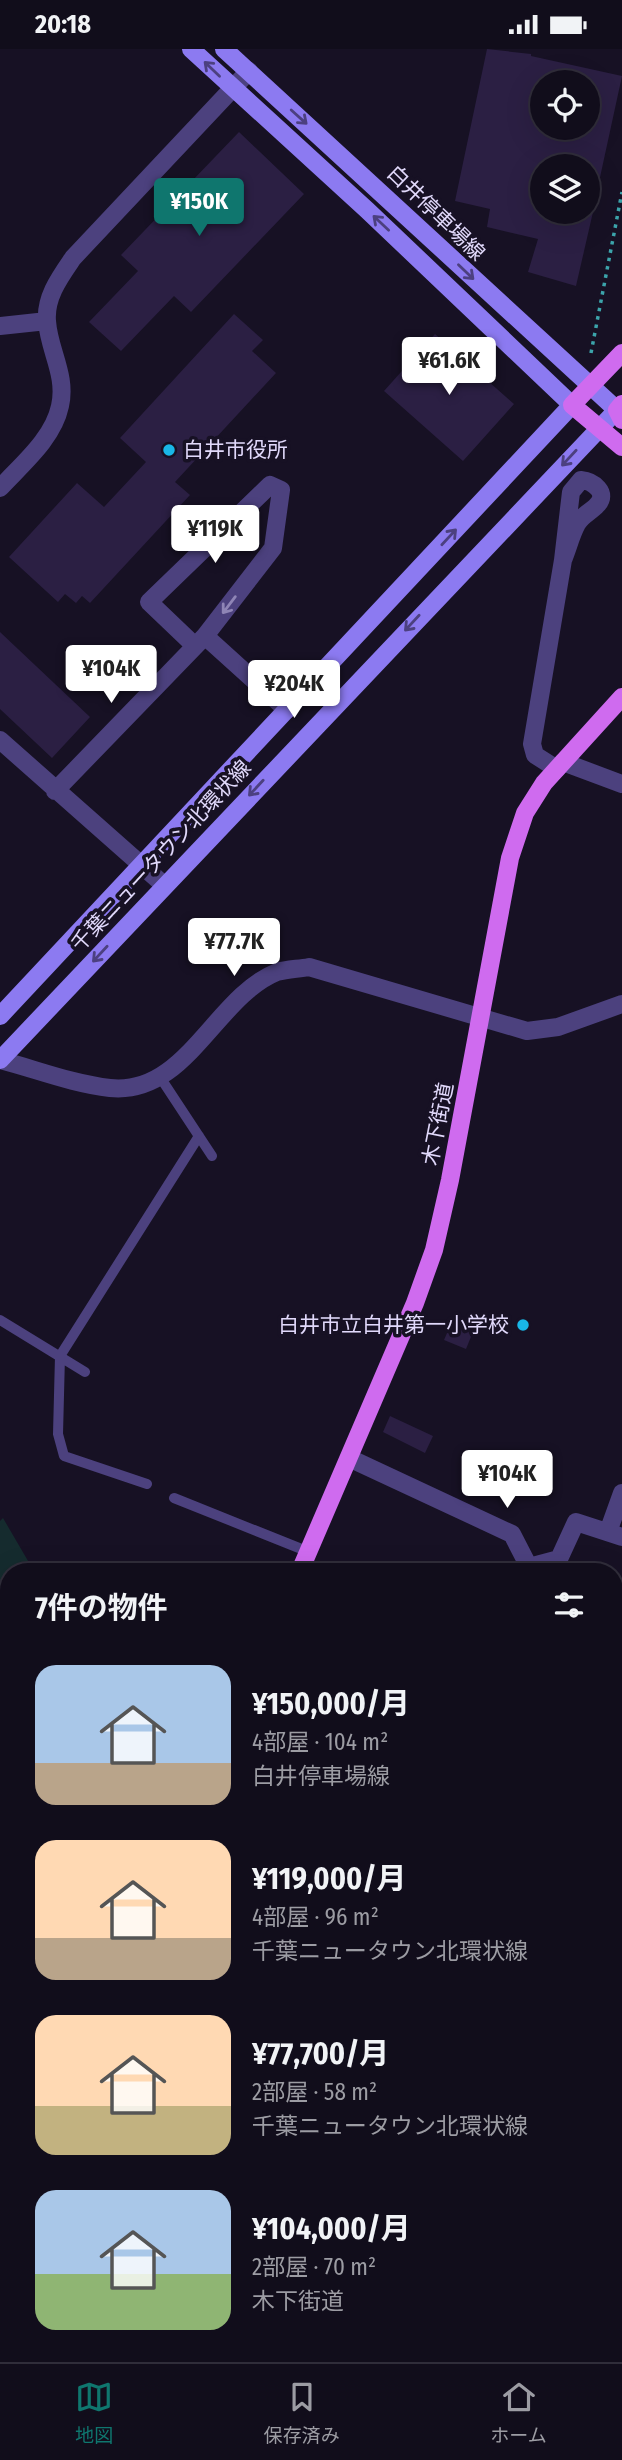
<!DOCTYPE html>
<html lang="ja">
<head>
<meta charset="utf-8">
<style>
	:root { --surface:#110d1b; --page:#1a1624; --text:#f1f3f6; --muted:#9c9ca3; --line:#302d3a; --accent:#0f766e }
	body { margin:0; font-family:"Fira Sans Condensed","Noto Sans JP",sans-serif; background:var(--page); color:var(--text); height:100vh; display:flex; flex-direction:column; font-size:26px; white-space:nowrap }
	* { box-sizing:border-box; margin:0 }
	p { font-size:23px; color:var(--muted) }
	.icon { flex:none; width:38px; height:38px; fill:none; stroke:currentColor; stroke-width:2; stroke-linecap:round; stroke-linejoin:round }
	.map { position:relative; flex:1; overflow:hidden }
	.sheet { position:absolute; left:0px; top:1514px; width:623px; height:800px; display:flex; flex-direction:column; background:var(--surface); border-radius:28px 28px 0 0; box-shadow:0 7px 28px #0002,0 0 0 2px var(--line) }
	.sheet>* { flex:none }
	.controls { position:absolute; left:530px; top:21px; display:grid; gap:14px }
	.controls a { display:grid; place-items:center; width:70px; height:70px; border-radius:50%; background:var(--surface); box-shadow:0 7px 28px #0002,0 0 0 2px var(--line); font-size:35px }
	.price { position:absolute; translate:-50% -60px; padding:0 16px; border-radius:7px; background:#fff; color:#222; font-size:23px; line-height:46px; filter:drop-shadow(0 2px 4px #0008) }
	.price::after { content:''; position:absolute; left:50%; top:42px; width:21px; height:16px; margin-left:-10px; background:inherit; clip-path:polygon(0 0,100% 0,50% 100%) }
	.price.current { background:var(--accent); color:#fff }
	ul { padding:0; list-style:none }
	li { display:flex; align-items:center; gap:21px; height:175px; padding:0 35px }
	li span { display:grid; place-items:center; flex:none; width:196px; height:140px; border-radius:21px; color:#555 }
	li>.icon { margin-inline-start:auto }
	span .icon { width:84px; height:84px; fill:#fffc; stroke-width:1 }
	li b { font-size:30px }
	h2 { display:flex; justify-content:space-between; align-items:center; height:84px; padding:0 35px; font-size:30px }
	.status { display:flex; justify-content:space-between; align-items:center; height:49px; padding:0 35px; background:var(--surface); direction:ltr }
	.status svg { height:19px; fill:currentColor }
	.dock { display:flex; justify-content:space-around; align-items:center; height:98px; border-top:2px solid var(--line); background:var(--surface); font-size:19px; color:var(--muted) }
	.dock a { display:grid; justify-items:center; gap:4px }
	.dock .current { color:var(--accent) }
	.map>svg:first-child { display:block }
	.green { fill:#152b2e }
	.building { fill:#2b1f43; fill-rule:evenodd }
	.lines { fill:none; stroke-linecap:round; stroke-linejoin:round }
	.path { stroke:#3ca4ab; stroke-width:3.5; stroke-dasharray:3.5 5; stroke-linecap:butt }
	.lane { stroke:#4c417e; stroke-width:10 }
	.street { stroke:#4c417e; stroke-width:18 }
	.secondary { stroke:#8c7af1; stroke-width:18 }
	.primary { stroke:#cf6bef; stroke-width:18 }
	.oneway { stroke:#4c4080 }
	.oneway2 { stroke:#8f85b6 }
	.poi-dot { fill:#19b7e7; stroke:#171124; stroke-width:2.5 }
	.labels { text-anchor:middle; stroke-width:7; stroke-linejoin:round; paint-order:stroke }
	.street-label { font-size:21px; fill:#e1d9fb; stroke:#171124 }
	.poi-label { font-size:21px; fill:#e1d9fb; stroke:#171124; text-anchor:start }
</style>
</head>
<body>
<div class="status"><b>20:18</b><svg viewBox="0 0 49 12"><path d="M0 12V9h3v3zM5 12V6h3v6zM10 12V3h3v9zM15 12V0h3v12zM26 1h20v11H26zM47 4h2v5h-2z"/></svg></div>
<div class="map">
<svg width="622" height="2313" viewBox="0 0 622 2313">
	<rect width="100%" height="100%" fill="#171124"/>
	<path class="green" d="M3 1469 31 1517 29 1522H9V1573L4 1586 0 1626V1472Z
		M0 1661C14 1706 10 1755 3 1802H0Z"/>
	<path class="building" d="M487 0 531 5V7L622 27 594 156 588 155V117H542V163H593L576 237 528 223 538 190 487 178 490 160 455 152ZM542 33H588V79H542Z
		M239 83 304 145 191 263 174 247 121 302 89 273 138 222 121 206Z
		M234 265 263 291 252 302 276 324 175 433 190 446 90 554 82 547 76 554 65 545 58 553 9 508 77 434 104 458 146 413 120 389Z
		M435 285 514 355 463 412 384 342Z
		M0 583 90 668 52 709 0 660Z
		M454 1268 475 1278 466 1300 444 1291Z
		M390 1367 433 1387 425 1404 383 1383Z"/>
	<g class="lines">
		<path class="path" d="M591 304 622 143"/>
		<path class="lane" d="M160 1028 212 1107
			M0 1271 85 1323
			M147 1435 64 1407 58 1385 60 1307 199 1087
			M174 1449 309 1503
			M0 1903 9 1878"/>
		<path class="street" d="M0 277 47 272
			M0 439C22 415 53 390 60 357 67 326 49 302 47 272 45 248 60 228 73 209L249 22
			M205 587 287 661
			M0 691 164 836
			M563 713 622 735
			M557 720 535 706 532 695 563 511 571 443 581 431C593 432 609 444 597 456 591 463 582 466 577 475 571 486 568 499 563 511
			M55 742 205 587 273 499 281 441 270 436 149 553 194 596
			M0 1011C35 1020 73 1035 110 1039 186 1047 215 948 277 923 287 920 299 920 309 918L527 982 558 978 622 955
			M349 1409 512 1485 529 1518 559 1510 576 1473 622 1488
			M608 1483 622 1444
			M614 2126H622"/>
		<path class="secondary" d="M0 967 572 356 367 161 191 0
			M0 1011 617 361 224 0"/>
		<path class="primary" d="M622 304 572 356 622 398
			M622 355 617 361 622 371
			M300 1522 415 1254 434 1201 450 1131 510 809 525 764 544 734 622 648
			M0 2238 9 2218"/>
	</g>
	<defs><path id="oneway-shaft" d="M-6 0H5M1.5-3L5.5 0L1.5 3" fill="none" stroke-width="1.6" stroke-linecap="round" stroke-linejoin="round" transform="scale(1.75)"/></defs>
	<g class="oneway">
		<use href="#oneway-shaft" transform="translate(212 20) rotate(-136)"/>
		<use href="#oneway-shaft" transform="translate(299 68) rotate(42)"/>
		<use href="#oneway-shaft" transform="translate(381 174) rotate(-137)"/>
		<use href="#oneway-shaft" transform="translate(466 223) rotate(44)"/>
		<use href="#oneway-shaft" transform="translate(569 409) rotate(133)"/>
		<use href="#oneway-shaft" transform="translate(449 488) rotate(-47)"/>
		<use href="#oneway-shaft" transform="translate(412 574) rotate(133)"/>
		<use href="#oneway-shaft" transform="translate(256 739) rotate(133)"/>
		<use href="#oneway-shaft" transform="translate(100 905) rotate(133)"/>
	</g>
	<use class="oneway2" href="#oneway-shaft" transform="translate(229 556) rotate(127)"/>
	<g class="poi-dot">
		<circle cx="169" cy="401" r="7"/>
		<circle cx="523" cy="1276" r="7"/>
	</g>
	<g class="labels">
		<g class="street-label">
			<text transform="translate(436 164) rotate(44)" y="7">白井停車場線</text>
			<text transform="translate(161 807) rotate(-47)" y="7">千葉ニュータウン北環状線</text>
			<text transform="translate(438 1075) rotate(-79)" y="7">木下街道</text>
		</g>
		<g class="poi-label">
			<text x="183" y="408">白井市役所</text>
			<text x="509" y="1283" text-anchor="end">白井市立白井第一小学校</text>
		</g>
	</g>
</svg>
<div class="controls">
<a><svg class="icon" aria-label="locate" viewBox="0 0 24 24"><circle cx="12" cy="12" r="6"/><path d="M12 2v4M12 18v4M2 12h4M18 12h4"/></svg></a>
<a><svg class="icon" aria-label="layers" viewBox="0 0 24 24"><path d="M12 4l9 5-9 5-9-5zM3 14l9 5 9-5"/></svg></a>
</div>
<b class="price current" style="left:199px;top:189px">¥150K</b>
<b class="price" style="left:449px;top:348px">¥61.6K</b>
<b class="price" style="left:215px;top:516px">¥119K</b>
<b class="price" style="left:111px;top:656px">¥104K</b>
<b class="price" style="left:294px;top:671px">¥204K</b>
<b class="price" style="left:234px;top:929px">¥77.7K</b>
<b class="price" style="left:507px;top:1461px">¥104K</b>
<section class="sheet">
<h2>7件の物件<svg class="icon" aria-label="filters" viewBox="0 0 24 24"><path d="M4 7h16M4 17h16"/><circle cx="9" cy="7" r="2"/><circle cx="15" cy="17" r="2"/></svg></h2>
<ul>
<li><span style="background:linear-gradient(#a9c7e8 70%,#b9a48a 0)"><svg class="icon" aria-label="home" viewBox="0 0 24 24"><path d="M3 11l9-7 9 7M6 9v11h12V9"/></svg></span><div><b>¥150,000/月</b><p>4部屋 · 104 m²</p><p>白井停車場線</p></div></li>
<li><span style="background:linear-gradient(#ffd9b3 70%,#b9a48a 0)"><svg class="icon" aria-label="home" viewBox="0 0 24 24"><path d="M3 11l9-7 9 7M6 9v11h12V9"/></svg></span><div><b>¥119,000/月</b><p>4部屋 · 96 m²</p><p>千葉ニュータウン北環状線</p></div></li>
<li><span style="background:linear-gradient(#ffd9b3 65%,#c2b280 0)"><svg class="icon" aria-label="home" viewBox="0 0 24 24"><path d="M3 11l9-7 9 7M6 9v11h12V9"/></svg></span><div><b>¥77,700/月</b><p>2部屋 · 58 m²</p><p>千葉ニュータウン北環状線</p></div></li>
<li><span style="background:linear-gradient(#a9c7e8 60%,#8fb573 0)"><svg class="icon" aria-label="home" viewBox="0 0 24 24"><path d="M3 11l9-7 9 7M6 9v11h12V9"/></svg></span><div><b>¥104,000/月</b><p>2部屋 · 70 m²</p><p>木下街道</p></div></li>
</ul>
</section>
</div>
<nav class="dock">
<a class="current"><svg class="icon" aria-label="map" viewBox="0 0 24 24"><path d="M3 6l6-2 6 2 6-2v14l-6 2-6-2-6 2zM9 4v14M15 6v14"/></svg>地図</a>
<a><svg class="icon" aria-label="saved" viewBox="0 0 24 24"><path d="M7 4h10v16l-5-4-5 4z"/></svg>保存済み</a>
<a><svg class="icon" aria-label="home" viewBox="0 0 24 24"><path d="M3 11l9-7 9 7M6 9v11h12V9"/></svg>ホーム</a>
</nav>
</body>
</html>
